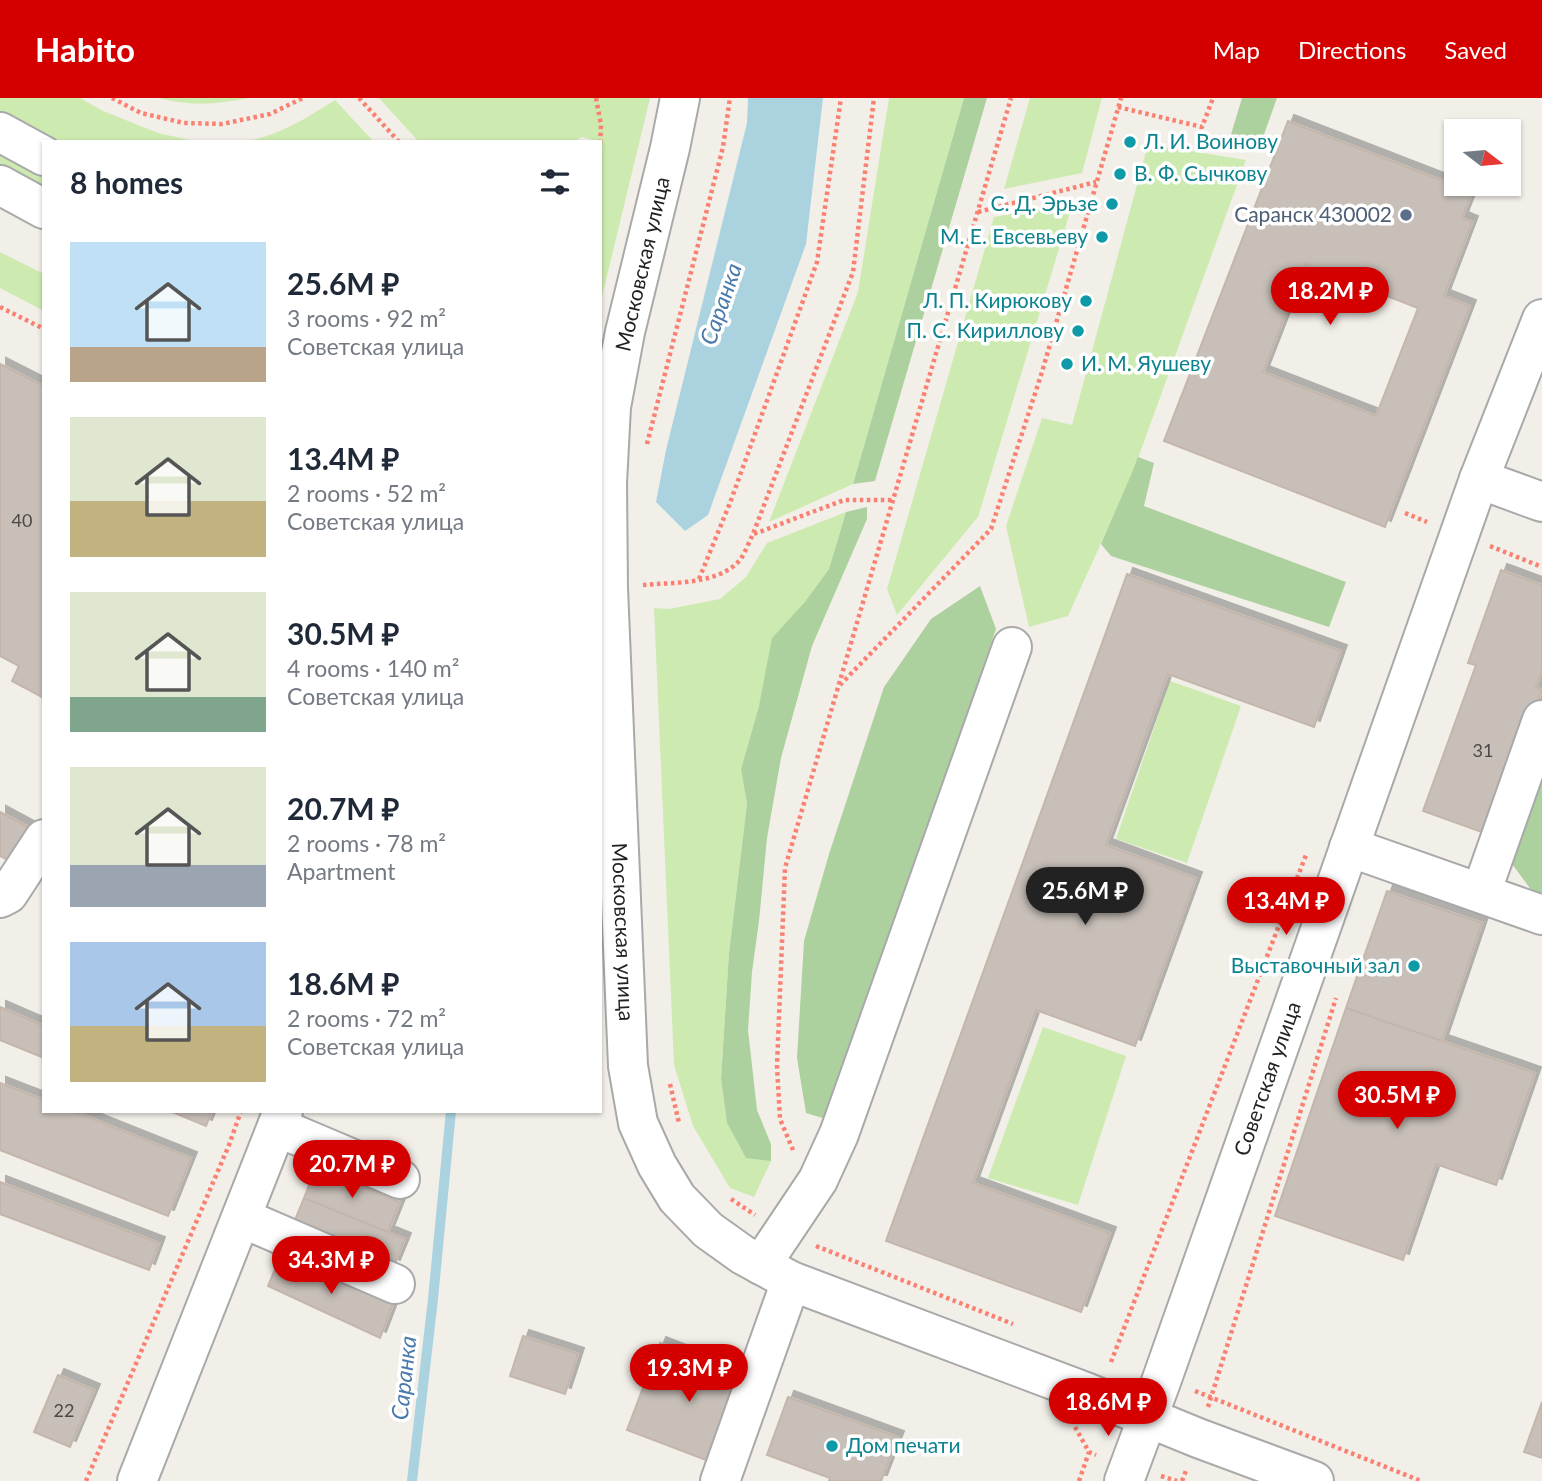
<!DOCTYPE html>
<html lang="en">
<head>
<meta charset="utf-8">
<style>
	:root { --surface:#fff; --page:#f6f6f7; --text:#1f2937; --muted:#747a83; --accent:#d40000 }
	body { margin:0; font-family:Lato,sans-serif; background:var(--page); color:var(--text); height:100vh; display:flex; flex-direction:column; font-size:26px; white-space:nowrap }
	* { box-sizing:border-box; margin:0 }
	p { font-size:23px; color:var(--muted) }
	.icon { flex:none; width:38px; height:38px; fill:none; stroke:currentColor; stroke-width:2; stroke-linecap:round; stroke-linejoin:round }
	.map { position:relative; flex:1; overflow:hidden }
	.sheet { position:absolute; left:42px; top:42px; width:560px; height:973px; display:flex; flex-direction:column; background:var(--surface); border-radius:0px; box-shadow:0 2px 5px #0004 }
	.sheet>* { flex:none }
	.needle { width:46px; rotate:106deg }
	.buttons { position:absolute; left:1444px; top:21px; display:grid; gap:14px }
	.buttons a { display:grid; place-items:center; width:77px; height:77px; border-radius:0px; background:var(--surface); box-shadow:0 2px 5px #0004; font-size:35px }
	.price { position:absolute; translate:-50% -60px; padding:0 16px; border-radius:24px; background:var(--accent); color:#fff; font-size:23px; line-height:46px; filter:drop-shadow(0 2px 4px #0008) }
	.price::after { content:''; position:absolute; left:50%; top:42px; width:21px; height:16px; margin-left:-10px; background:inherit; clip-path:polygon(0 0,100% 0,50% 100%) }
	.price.current { background:#222; color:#fff }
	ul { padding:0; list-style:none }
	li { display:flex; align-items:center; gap:21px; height:175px; padding:0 28px }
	li span { display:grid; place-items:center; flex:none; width:196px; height:140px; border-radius:0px; color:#555 }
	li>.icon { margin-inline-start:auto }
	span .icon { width:84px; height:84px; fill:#fffc; stroke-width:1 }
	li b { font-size:30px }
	h2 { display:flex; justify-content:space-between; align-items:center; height:84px; padding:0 28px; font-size:30px }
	header { display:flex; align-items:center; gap:42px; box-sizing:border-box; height:98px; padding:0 35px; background:var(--accent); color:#fff }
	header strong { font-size:33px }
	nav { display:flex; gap:38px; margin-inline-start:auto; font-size:24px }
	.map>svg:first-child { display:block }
	.grass { fill:#cdebb0 }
	.forest { fill:#add19e }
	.water { fill:#aad3df }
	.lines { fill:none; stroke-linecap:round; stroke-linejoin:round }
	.stream { stroke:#aad3df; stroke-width:10 }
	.building { fill:#c7bfb8; stroke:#c4b6ab; stroke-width:2; fill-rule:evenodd; filter:url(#shadow) }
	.minor-casing { stroke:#a9a9a9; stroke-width:42 }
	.path { stroke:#fa8072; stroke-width:4.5; stroke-dasharray:3.5 3.5; stroke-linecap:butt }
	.minor { stroke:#fff; stroke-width:38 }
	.culture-dot { fill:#0f9aa8; stroke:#fff; stroke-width:2.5 }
	.service-dot { fill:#5c6f8a; stroke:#fff; stroke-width:2.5 }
	.labels { text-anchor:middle; stroke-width:7; stroke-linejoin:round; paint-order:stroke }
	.number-label { font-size:18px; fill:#4b4948 }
	.culture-label { font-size:21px; fill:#0d838f; stroke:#fff; text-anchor:end }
	.service-label { font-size:21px; fill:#4e5e75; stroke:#fff; text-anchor:end }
	.street-label { font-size:21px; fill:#222; stroke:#fff }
	.water-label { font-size:23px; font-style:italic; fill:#4a7aab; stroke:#fff }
</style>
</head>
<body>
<header>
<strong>Habito</strong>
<nav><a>Map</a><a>Directions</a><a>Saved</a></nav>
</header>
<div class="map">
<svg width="1542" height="1383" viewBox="0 0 1542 1383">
	<defs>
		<filter id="shadow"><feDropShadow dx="6" dy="-6" stdDeviation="0" flood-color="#0004"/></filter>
	</defs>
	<rect width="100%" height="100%" fill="#f2efe9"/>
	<path class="grass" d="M0 0H80L103 13 158 35 199 44H51L0 15Z
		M159 0H249C220 6 189 9 159 0Z
		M379 0H650L600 207V44H593V42L582 39 574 44H419Z
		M889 0H964L853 386 769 424 858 194Z
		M1030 0H1102L1082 75 1004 91Z
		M335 2 374 44H239C276 40 305 21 335 2Z
		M1148 46 1246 62 1132 377 1068 518 1029 529 1006 428 1042 320 1072 327Z
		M0 50 44 74V88L43 89 0 70Z
		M1073 104 978 419 897 517 887 491 994 119Z
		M0 154 44 176V213L0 190Z
		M846 414 829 471 804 505 759 608 741 671 747 706 729 855 721 981 727 1025 746 1059 771 1063 754 1099 730 1090 693 1028 674 967 654 510 669 511 720 501 746 479 767 445Z
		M1170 583 1241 608 1187 765 1116 741Z
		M1043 929 1126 958 1078 1107 988 1080Z"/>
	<path class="forest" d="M964 0H987L875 383 853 386Z
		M1242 0H1277L1259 50 1229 43Z
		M1138 359 1154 365 1144 408 1346 484 1329 529 1111 458 1101 446 1131 377Z
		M867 409V421L812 548 781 660 767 740 759 823 752 874 748 932 757 1012 771 1046V1063L746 1060 727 1025 721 981 729 855 747 706 741 671 759 608 772 540 804 505 829 471 846 414Z
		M980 488 996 531 829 1022 806 1015 797 960 804 843 829 756 884 589 931 521Z
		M1542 625V799L1535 797 1512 766 1504 729Z"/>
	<path class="water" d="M748 0H823L806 146 708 417 685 433 656 404 666 352 747 25Z"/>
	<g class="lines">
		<path class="stream" d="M412 1383 433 1201 451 1013"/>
	</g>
	<path class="building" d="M1288 23 1472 94 1462 120 1472 124 1444 198 1470 208 1385 429 1164 343ZM1305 166 1418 210 1376 318 1263 274Z
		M0 266 44 288V600L12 583 19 568 0 558Z
		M1501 472 1542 487V572L1536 589 1542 592 1490 737 1423 713 1476 567 1468 565Z
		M1127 476 1341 553 1314 629 1168 576 1106 747 1196 780 1135 948 1036 912 973 1085 1110 1135 1081 1214 886 1143Z
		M0 714 28 729 10 763 0 758Z
		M1387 793 1482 825 1442 943 1346 910Z
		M0 909 44 928V960L0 942Z
		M1346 910 1535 975 1496 1087 1436 1066 1403 1162 1275 1118Z
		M0 985 44 1002V1013H73L191 1060 168 1118 0 1052Z
		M170 1013H212L206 1028Z
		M316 1070 400 1104 388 1134 304 1100Z
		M0 1084 159 1145 149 1172 0 1116Z
		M304 1100 405 1141 394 1168 293 1127Z
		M281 1157 393 1206 380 1240 268 1188Z
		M523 1238 578 1256 565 1296 510 1278Z
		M660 1245 752 1281 719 1367 627 1332Z
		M58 1277 94 1292 70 1349 34 1334Z
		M788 1299 898 1339 881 1383H829L830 1380 767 1357Z
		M1542 1304V1360L1524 1354Z"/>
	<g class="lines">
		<defs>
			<g id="minor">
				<path id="s1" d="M680 0 670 50 625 234 611 309 607 385 608 490 628 968 638 1025 657 1067 677 1100 708 1132 743 1157 791 1183 1088 1295 1198 1340 1314 1383"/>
				<path d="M0 34 44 58"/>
				<path d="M0 87 44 111"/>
				<path d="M1479 381 1542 404"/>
				<path d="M1349 749 1542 817"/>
				<path d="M1481 795 1542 622"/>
				<path d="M0 800 8 796 44 741"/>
				<path d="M277 1029 400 1081"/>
				<path d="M242 1120 395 1186"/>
				<path d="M761 1167 818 1082 839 1036 1012 549"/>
				<path d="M137 1383 283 1013"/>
				<path d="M720 1383 791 1183"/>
				<path id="s2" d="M1124 1383 1162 1281 1479 381 1542 221"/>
			</g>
		</defs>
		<use href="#minor" class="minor-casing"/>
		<path class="path" d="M112 0 141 15 184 25 222 26 270 16 303 0
			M359 0 399 44
			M596 0 601 27 600 48
			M1118 9 1202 29 1213 0
			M978 114 1096 84
			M0 209 44 231
			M647 346 723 49 730 0
			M1405 415 1427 424
			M754 436 844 402H893
			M1490 448 1542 469
			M699 481 730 405 817 164 841 0
			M643 487C674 484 718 487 740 462 745 455 749 444 753 436L853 174 874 0
			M840 587 991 431 1042 274 1121 0
			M670 986 679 1025
			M793 1052 780 1021 777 968 785 770 1011 0
			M731 1101 755 1117
			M816 1148 1013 1226
			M1111 1264 1306 757
			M1195 1293 1421 1383
			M1208 1309 1336 900
			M1075 1329 1089 1354 1096 1357
			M1161 1378 1177 1383
			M86 1383 229 1047 241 1013
			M1079 1383 1089 1354
			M1182 1383 1187 1370"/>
		<use href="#minor" class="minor"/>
	</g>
	<g class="culture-dot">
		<circle cx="1130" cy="44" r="7"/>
		<circle cx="1120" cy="76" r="7"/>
		<circle cx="1112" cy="106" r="7"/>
		<circle cx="1102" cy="139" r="7"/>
		<circle cx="1086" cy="203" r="7"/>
		<circle cx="1078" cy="233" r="7"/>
		<circle cx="1067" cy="266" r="7"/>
		<circle cx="1414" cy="868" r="7"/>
		<circle cx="832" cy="1348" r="7"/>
	</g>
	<circle class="service-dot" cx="1406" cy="117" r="7"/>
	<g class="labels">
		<g class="number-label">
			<text x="22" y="429">40</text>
			<text x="1483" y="659">31</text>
			<text x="64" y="1319">22</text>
		</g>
		<g class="culture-label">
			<text x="1144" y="51" text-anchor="start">Л. И. Воинову</text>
			<text x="1134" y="83" text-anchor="start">В. Ф. Сычкову</text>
			<text x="1098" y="113">С. Д. Эрьзе</text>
			<text x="1088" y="146">М. Е. Евсевьеву</text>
			<text x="1072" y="210">Л. П. Кирюкову</text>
			<text x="1064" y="240">П. С. Кириллову</text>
			<text x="1081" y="273" text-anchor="start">И. М. Яушеву</text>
			<text x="1400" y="875">Выставочный зал</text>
			<text x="846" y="1355" text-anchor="start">Дом печати</text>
		</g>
		<g class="service-label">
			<text x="1392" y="124">Саранск 430002</text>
		</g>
		<g class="street-label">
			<text transform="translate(643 166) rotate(-77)" y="7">Московская улица</text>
			<text dy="7" stroke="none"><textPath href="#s1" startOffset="842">Московская улица</textPath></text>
			<text dy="7" stroke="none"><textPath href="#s2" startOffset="427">Советская улица</textPath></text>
		</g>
		<g class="water-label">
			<text transform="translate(721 206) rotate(-71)" y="8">Саранка</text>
			<text transform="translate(404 1280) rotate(-84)" y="8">Саранка</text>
		</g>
	</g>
</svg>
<div class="buttons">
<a><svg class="needle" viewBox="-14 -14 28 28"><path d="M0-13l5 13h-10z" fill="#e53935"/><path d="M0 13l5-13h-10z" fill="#747a83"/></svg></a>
</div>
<b class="price" style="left:1330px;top:229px">18.2M ₽</b>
<b class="price current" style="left:1085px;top:829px">25.6M ₽</b>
<b class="price" style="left:1286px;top:839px">13.4M ₽</b>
<b class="price" style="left:1397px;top:1033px">30.5M ₽</b>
<b class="price" style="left:352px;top:1102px">20.7M ₽</b>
<b class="price" style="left:331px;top:1198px">34.3M ₽</b>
<b class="price" style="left:689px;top:1306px">19.3M ₽</b>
<b class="price" style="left:1108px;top:1340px">18.6M ₽</b>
<section class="sheet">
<h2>8 homes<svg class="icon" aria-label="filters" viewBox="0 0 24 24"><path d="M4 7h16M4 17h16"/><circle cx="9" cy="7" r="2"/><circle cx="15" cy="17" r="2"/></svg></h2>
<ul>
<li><span style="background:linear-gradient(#bfe0f5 75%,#b9a48a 0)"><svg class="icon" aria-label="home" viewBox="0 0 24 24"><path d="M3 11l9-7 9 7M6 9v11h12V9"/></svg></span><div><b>25.6M ₽</b><p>3 rooms · 92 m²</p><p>Советская улица</p></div></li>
<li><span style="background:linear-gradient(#dfe7d0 60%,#c2b280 0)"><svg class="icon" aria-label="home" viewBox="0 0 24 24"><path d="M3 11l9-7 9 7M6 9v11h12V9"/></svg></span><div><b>13.4M ₽</b><p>2 rooms · 52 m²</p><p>Советская улица</p></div></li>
<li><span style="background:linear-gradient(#dfe7d0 75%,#7fa58c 0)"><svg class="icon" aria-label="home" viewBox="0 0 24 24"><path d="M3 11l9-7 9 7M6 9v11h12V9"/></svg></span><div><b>30.5M ₽</b><p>4 rooms · 140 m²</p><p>Советская улица</p></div></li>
<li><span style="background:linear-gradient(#dfe7d0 70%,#9aa5b1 0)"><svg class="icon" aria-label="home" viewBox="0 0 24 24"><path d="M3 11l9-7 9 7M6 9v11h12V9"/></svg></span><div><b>20.7M ₽</b><p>2 rooms · 78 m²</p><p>Apartment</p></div></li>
<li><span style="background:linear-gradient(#a9c7e8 60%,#c2b280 0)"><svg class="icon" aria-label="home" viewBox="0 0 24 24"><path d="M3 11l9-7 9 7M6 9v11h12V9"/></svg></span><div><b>18.6M ₽</b><p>2 rooms · 72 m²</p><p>Советская улица</p></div></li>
</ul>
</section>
</div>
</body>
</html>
